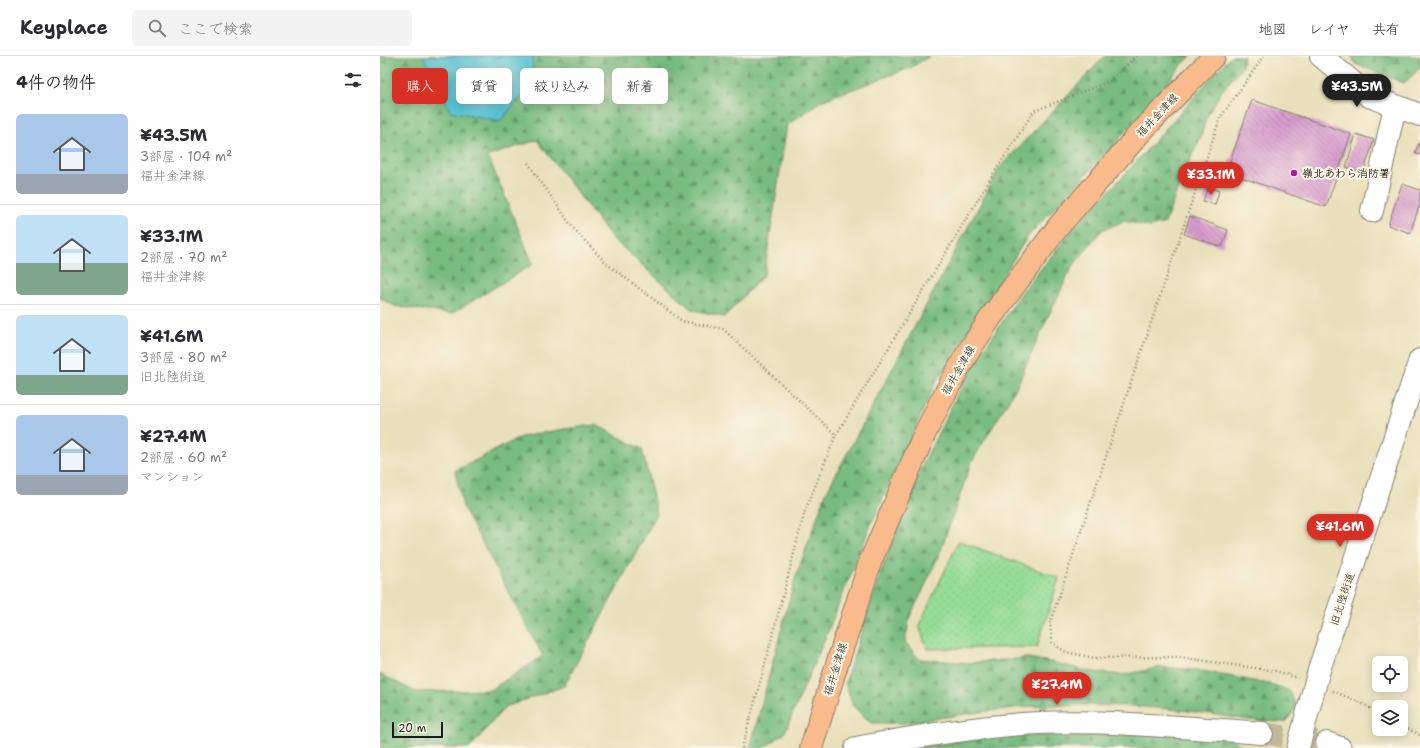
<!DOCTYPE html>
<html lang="ja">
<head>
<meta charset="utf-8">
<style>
	:root { --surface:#fff; --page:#f2f2f3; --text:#2b2b33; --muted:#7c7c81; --line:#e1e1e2; --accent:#d93025 }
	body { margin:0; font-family:"Shantell Sans","Klee One",sans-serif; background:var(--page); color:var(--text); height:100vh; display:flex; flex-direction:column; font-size:15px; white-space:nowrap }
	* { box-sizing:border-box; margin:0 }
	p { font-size:13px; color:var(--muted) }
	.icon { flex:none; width:22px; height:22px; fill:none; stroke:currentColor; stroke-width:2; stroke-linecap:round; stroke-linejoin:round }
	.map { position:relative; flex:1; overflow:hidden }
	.sheet { display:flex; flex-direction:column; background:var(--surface); width:380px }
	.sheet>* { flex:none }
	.top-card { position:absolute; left:12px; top:12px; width:380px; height:36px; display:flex; gap:8px }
	.fabs { position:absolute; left:992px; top:600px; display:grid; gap:8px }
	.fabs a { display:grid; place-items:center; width:36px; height:36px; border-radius:6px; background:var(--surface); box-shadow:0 2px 10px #0003; font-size:20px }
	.scale { position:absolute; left:12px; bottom:10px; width:51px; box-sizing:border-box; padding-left:4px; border:2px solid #1c1c1c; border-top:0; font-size:11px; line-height:14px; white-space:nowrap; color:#1c1c1c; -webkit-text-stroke:3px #fcf5e5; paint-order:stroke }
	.price { position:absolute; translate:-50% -34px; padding:0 9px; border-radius:14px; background:var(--accent); color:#fff; font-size:13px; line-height:26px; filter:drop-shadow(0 1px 2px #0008) }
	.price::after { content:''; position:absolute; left:50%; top:24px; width:12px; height:9px; margin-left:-6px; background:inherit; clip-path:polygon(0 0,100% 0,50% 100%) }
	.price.active { background:#222; color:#fff }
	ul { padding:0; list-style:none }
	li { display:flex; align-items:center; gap:12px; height:100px; padding:0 16px }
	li+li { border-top:1px solid var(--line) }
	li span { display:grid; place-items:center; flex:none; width:112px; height:80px; border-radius:6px; color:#555 }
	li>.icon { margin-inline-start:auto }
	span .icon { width:48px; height:48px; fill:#fffc; stroke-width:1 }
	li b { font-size:17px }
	h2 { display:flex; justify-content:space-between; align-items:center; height:48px; padding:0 16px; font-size:17px }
	.pill { padding:0 14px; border-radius:6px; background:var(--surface); box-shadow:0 2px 10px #0003; font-size:14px; line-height:36px }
	.pill.active { background:var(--accent); color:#fff }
	header { display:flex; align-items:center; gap:24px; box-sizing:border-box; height:56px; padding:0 20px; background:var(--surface); border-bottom:1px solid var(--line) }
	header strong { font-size:19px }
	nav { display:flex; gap:22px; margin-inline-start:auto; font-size:14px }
	.search { width:280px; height:36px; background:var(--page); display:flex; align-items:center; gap:10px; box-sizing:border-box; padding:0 14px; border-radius:6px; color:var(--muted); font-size:15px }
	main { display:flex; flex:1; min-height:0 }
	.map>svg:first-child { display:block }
	.grass { fill:url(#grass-dots); stroke:#597c5a }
	.forest { fill:url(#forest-firs); stroke:#4a6c4e }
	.water { fill:#58c2d4; stroke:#3a6f78 }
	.building { fill:url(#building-back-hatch) }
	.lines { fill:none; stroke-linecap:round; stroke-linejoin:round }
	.minor-tunnel { stroke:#c0b89a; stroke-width:22; stroke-dasharray:22 11; stroke-linecap:butt }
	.minor-casing { stroke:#827e6b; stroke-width:24 }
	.major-casing { stroke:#827e6b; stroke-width:24 }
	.path { stroke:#827e6b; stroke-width:2.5; stroke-dasharray:1 3; stroke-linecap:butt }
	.minor { stroke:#fff; stroke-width:22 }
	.major { stroke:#fabb8c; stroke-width:22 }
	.poi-dot { fill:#b5179e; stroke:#fcf5e5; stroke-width:1.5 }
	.labels { text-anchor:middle; stroke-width:4; stroke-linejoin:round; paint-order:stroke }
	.street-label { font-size:11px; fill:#1c1c1c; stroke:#fcf5e5 }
	.poi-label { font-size:11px; font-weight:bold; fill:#1c1c1c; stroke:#fcf5e5; text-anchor:start }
</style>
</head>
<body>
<header>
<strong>Keyplace</strong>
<div class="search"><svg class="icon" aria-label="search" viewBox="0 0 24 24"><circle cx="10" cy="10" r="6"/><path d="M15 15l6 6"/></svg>ここで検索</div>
<nav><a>地図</a><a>レイヤ</a><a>共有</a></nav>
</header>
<main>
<section class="sheet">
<h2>4件の物件<svg class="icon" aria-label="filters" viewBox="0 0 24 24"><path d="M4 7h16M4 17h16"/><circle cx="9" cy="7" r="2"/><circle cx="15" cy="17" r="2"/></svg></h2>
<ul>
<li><span style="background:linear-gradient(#a9c7e8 75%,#9aa5b1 0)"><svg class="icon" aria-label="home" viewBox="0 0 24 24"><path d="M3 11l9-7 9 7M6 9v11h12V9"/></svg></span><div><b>¥43.5M</b><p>3部屋 · 104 m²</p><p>福井金津線</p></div></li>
<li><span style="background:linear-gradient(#bfe0f5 60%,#7fa58c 0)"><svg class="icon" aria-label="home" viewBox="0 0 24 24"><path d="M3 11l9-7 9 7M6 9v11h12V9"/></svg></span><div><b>¥33.1M</b><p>2部屋 · 70 m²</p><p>福井金津線</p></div></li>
<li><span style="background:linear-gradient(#bfe0f5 75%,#7fa58c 0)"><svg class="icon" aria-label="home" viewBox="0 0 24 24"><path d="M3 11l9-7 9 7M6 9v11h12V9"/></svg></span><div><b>¥41.6M</b><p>3部屋 · 80 m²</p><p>旧北陸街道</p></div></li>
<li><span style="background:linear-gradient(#a9c7e8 75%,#9aa5b1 0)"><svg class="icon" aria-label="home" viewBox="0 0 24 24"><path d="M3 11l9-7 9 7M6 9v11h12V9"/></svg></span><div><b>¥27.4M</b><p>2部屋 · 60 m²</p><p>マンション</p></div></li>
</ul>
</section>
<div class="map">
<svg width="1040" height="692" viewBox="0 0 1040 692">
	<defs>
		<pattern id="grass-dots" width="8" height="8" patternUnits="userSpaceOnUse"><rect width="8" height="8" fill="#96dd97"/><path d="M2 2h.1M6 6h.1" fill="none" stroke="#81bd82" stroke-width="1.8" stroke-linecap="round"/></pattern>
		<pattern id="forest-firs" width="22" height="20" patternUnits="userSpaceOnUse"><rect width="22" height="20" fill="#78bc80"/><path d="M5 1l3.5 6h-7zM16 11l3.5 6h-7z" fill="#629868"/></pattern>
		<pattern id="building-back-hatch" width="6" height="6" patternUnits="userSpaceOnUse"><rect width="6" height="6" fill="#d69cce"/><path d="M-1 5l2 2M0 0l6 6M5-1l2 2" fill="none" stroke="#ad7ea6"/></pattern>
	</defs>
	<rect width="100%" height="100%" fill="#fcf5e5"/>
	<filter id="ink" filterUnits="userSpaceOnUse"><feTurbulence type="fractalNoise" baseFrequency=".025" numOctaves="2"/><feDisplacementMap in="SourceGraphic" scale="8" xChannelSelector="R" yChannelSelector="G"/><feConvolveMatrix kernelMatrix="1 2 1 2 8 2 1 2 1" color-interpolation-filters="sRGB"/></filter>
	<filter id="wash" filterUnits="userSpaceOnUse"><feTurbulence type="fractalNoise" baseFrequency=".012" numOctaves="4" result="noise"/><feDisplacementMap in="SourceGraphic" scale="16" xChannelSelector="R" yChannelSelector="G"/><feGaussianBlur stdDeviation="0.9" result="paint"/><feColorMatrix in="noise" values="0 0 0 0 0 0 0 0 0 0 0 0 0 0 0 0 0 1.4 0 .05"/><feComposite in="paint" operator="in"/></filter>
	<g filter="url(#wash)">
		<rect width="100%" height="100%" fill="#e9dfba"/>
		<path class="grass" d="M579 485 679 522 657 591 547 593 539 569Z"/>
		<path class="forest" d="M0 0H550L530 12 441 45 407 69 384 219 344 261 311 253 232 182 157 84 108 100 153 208 71 258 15 250 0 242Z
			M725 0H811L802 9 733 90 648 180 556 326 492 466 444 585 404 678 383 692H370L414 526 446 437 620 111Z
			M852 0H864L862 11 841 36 826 62 821 81 804 116 785 167 770 171 745 165 722 174 692 211 665 267 636 332 591 407 561 494 543 534 530 560 525 586 539 603 589 607 647 602 666 605 713 616 744 619 781 611 817 614 894 629 910 635 916 651 906 666 877 665 809 655 754 650 706 649 651 650 601 656 523 667H491L473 650 465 627 500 518 541 412 587 319 640 239 695 171 748 115 839 13Z
			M972 0H1040V12L1024 27 975 8Z
			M216 369 262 393 277 458 184 630 125 651 90 692H0V618L36 636 110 634 163 600 83 451 75 415 141 381 184 373Z
			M778 678 847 681 862 690 869 692H534L617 680Z"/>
		<path class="water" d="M43 0H153V27L120 65 70 55Z"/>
		<g id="blocks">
			<path class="building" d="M872 44 971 78 946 151 846 116Z
				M976 78 994 84 983 117 966 111Z
				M1040 85V99L1035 97Z
				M1022 128 1040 134V148L1030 177 1008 169Z
				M828 131 839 135 835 149 823 145Z
				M810 160 848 174 842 191 804 178Z"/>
		</g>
	</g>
	<g filter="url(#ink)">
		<use href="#blocks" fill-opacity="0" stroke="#827e6b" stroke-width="1"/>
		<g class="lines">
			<path class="minor-tunnel" d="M882 677 947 687"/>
			<defs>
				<path id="minor" d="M941 0 989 40 1040 59
					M992 155 1015 50
					M947 687 960 692
					M476 692C537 680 597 670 659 667 733 664 808 672 882 677
					M918 692 939 614 1040 304"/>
				<path id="major" d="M431 692 458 605 491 504 544 379 562 343 585 301 611 261 678 171 759 78 834 0"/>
			</defs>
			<use href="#minor" class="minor-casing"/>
			<use href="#major" class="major-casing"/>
			<path class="path" d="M884 0 840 62 670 567 672 587 686 596 714 602 797 601 896 615 918 622
				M148 107 193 172 226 207 302 265 343 273 456 379
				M953 635 979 646 999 657
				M1021 669 1040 679
				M362 692 384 612 425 455 456 379 614 117 654 55 730 25 756 0"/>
			<use href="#minor" class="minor"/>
			<use href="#major" class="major"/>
		</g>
	</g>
	<circle class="poi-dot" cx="914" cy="117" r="4"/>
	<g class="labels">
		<g class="street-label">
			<text transform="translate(777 59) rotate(-47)" y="4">福井金津線</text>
			<text transform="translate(578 314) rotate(-60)" y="4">福井金津線</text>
			<text transform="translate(962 543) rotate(-72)" y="4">旧北陸街道</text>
			<text transform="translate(455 613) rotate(-73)" y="4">福井金津線</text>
		</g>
		<g class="poi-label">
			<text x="922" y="121">嶺北あわら消防署</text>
		</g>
	</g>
</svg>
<div class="fabs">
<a><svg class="icon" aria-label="locate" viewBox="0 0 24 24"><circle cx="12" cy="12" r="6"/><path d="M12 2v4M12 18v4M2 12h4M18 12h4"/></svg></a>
<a><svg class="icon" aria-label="layers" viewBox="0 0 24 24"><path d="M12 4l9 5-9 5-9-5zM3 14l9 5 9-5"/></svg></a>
</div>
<div class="scale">20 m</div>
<b class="price active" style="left:977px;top:52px">¥43.5M</b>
<b class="price" style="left:831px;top:140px">¥33.1M</b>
<b class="price" style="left:960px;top:492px">¥41.6M</b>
<b class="price" style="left:677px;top:650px">¥27.4M</b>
<div class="top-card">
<a class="pill active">購入</a>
<a class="pill">賃貸</a>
<a class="pill">絞り込み</a>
<a class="pill">新着</a>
</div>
</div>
</main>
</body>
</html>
